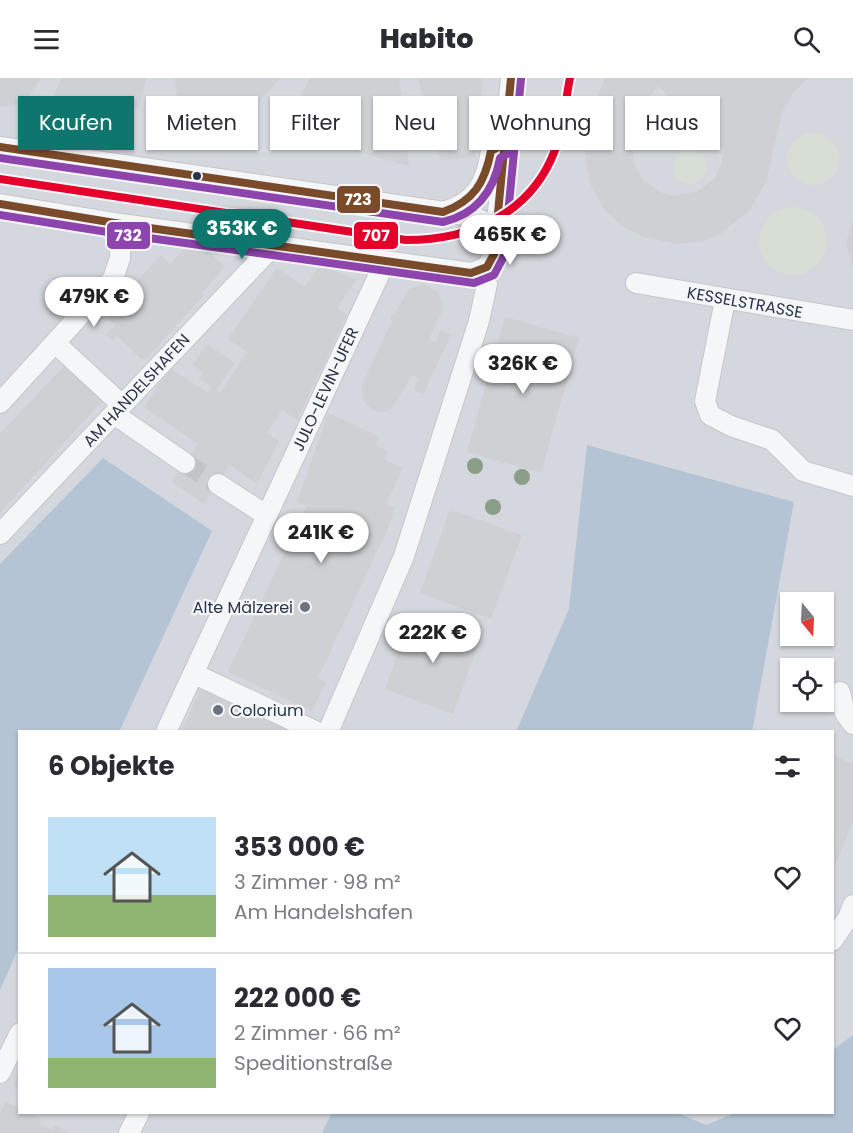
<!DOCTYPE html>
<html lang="de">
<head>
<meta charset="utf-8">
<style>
	:root { --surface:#fff; --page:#f2f2f3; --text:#2b2b33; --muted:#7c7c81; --line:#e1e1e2; --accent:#0f766e }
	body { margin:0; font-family:Poppins,sans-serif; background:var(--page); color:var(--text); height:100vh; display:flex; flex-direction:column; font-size:22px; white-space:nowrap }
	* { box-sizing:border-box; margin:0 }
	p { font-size:20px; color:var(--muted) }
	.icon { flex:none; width:33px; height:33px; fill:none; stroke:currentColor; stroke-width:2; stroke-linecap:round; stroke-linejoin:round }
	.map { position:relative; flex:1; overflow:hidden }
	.side { position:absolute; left:18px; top:652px; width:816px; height:384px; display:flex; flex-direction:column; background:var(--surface); border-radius:0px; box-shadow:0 2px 4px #0004 }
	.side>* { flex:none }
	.hud { position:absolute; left:18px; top:18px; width:818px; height:54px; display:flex; gap:12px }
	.needle { width:39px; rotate:162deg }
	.fabs { position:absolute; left:780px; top:514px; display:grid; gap:12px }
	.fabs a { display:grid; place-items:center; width:54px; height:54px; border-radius:0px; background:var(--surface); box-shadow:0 2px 4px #0004; font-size:30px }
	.price { position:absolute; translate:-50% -51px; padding:0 14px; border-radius:21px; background:#fff; color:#222; font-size:20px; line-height:39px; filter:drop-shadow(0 2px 3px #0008) }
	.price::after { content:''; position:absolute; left:50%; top:36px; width:18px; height:14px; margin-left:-9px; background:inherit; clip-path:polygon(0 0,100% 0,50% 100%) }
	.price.on { background:var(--accent); color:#fff }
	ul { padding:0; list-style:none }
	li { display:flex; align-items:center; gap:18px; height:150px; padding:0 30px }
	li+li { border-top:2px solid var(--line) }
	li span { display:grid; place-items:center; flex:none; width:168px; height:120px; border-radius:0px; color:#555 }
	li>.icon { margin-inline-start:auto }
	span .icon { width:72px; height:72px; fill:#fffc; stroke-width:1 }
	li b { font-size:26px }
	h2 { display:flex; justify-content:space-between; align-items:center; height:72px; padding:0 30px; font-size:26px }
	.tag { padding:0 21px; border-radius:0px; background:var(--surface); box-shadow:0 2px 4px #0004; font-size:21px; line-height:54px }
	.tag.on { background:var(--accent); color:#fff }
	header { display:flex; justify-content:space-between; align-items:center; height:78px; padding:0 30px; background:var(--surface); font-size:27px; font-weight:800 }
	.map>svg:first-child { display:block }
	.built { fill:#d4d7dd; fill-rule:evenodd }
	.green { fill:#d6ded6 }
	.water { fill:#b4c4d5 }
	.building { fill:#ced0d3; fill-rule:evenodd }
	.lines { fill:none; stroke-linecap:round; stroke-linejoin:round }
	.minor-tunnel { stroke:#c1c4c9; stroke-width:20; stroke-dasharray:20 10; stroke-linecap:butt }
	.minor-casing { stroke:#c4c6c8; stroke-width:22 }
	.minor { stroke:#f5f6f7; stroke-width:20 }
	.bus-1-casing { stroke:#f4f6f9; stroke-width:12 }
	.bus-2-casing { stroke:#f4f6f9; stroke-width:12 }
	.bus-1 { stroke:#7a4b2a; stroke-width:8 }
	.bus-2 { stroke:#8e44ad; stroke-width:8 }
	.tram-1-casing { stroke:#f4f6f9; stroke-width:12 }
	.tram-1 { stroke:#e4002b; stroke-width:8 }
	.tree { fill:#8a9e88 }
	.bus-dot { fill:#2b3445; stroke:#f4f6f9; stroke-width:2 }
	.poi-dot { fill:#6c737f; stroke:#f4f6f9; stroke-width:2 }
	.labels { text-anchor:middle; stroke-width:4.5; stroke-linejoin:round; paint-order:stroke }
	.street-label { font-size:16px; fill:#2b3445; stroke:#f4f6f9 }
	.poi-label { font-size:16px; fill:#2b3445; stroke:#f4f6f9; text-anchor:end }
	.line-badge { stroke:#f4f6f9; stroke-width:2 }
	.badge-label { font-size:16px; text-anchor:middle; font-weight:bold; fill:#fff }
</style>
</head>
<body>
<header><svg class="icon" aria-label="menu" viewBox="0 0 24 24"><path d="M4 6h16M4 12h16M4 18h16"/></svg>Habito<svg class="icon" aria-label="search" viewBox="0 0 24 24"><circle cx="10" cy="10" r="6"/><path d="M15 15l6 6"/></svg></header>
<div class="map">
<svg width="853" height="1055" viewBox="0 0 853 1055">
	<rect width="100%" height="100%" fill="#e6e8ea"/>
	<path class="built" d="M0 0H853V1055H587L592 1035H832V654H20V1035H391L382 1055H0ZM790 525H824V558H790ZM790 591H824V624H790Z"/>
	<path class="green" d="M787 81a26 26 0 1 1 52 0a26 26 0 1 1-52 0Z
		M673 89a17 17 0 1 1 34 0a17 17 0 1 1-34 0Z
		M759 163a34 34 0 1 1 68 0a34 34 0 1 1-68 0Z"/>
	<path class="water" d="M587 367 794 424 752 654H516L569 531Z
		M103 380 212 453 119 654H20L19 869 0 912V486Z
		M853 957V1055H322L332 1035H678L706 1047 735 1035H832L833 972Z"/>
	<path class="building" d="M0 0H41L23 26 0 29Z
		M62 0H146L139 30 48 29Z
		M175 0H280L252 31H178Z
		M310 0H399L409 88 284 53Z
		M418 0H483L475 79 441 82Z
		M605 0H808L792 16 782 34 766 104 749 133 720 156 704 163 677 166 643 159 621 147 604 131 591 108 584 72 590 37ZM658 8 724 72 721 87 715 100 697 114 674 118 662 115 644 103 634 87 632 66 635 50 647 22Z
		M853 142V190L846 165Z
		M193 160 225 189 202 215 204 217 147 280 141 281 117 258 113 263 106 257 115 247 106 238 161 177 170 186Z
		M320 187 356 202 337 230 347 237 297 342 282 332 267 355 279 363 257 406 230 387 204 426 172 404 198 366 144 329 170 290 208 315 212 309 199 301 203 294 193 287 207 266 235 285 216 312 220 315 247 274 228 261 277 190 305 209Z
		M424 206 438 214 443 225 442 233 429 261 436 264 441 252 451 257 423 317 413 312 419 300 412 297 393 330 383 334 374 333 363 322 362 307 392 243 390 238 395 236 409 211Z
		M505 239 579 260 541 395 467 374Z
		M64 288 104 321 0 435V356Z
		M328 335 380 359 376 367 388 373 384 381 403 390 386 426 395 430 389 448 318 600 326 604 312 633 228 594 293 457 288 454 291 448 296 450 307 428 297 424Z
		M450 431 522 457 491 541 420 515Z
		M412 537 480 562 453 636 385 611Z
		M201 611 291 654 182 652Z
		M832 677 853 686V744L833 792Z
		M20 994V1012L13 1008Z
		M6 1024 20 1030V1035H30L41 1040 39 1046 52 1052 54 1047 71 1055H0V1035Z"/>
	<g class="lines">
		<path class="minor-tunnel" d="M185 385 218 406"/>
		<defs>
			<path id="minor" d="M0 69 465 137C481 142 493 143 495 162
				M0 126 121 146 471 195 487 189 494 176 511 0
				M443 134C476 125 486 105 491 73L494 72
				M636 205 853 242
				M725 222 705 323 710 337 731 348 772 362 803 393 853 408
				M55 265 122 327
				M0 325 113 201 120 180 121 146
				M114 336 185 385
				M218 406 266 437
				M0 456 273 168
				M203 600 317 654
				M840 614 845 635 853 646
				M166 654 385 184
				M328 654 404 478 479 243 487 206 482 192
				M832 863 848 840 853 827
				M0 995 20 955
				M129 1055 139 1035"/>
		</defs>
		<use href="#minor" class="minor-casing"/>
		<use href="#minor" class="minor"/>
		<defs>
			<path id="bus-1" d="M0 69 443 134C474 123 485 104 491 73L504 66
				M0 126 121 146 471 195 487 189 494 176 511 0"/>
			<path id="bus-2" d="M0 80 443 144C477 136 494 113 500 80L509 75
				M0 137 120 156 474 205 494 197 504 178 521 1"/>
		</defs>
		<use href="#bus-1" class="bus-1-casing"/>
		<use href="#bus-2" class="bus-2-casing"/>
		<use href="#bus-1" class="bus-1"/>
		<use href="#bus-2" class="bus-2"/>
		<defs>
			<path id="tram-1" d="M0 101 406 162C471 162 531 136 555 72 564 49 565 24 570 0"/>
		</defs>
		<use href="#tram-1" class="tram-1-casing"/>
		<use href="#tram-1" class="tram-1"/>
	</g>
	<g class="tree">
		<circle cx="475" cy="388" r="8"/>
		<circle cx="522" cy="399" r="8"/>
		<circle cx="493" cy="429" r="8"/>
	</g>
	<circle class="bus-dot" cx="197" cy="98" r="5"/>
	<g class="poi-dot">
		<circle cx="305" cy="529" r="6"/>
		<circle cx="218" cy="632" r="6"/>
	</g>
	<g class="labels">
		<g class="street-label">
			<text transform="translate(745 224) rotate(10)" y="6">KESSELSTRASSE</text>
			<text transform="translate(325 311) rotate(-65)" y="6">JULO-LEVIN-UFER</text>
			<text transform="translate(136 312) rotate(-47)" y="6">AM HANDELSHAFEN</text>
		</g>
		<g class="poi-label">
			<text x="293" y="535">Alte Mälzerei</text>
			<text x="230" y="638" text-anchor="start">Colorium</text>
		</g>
	</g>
	<g class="line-badge">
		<rect x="336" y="107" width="45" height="29" rx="6" fill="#7a4b2a"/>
		<rect x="106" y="143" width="45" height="29" rx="6" fill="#8e44ad"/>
		<rect x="353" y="143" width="46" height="29" rx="6" fill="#e4002b"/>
	</g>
	<g class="badge-label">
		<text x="358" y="127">723</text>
		<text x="128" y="163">732</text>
		<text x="376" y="163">707</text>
	</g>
</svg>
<div class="fabs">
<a><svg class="needle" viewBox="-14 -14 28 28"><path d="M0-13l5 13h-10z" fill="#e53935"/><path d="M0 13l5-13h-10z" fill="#7c7c81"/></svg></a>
<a><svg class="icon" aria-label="locate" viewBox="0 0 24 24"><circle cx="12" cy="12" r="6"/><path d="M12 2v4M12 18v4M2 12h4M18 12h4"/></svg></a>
</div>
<b class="price on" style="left:242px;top:182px">353K €</b>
<b class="price" style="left:510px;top:188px">465K €</b>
<b class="price" style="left:94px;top:250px">479K €</b>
<b class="price" style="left:523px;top:317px">326K €</b>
<b class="price" style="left:321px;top:486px">241K €</b>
<b class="price" style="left:433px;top:586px">222K €</b>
<div class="hud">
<a class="tag on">Kaufen</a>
<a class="tag">Mieten</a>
<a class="tag">Filter</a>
<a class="tag">Neu</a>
<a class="tag">Wohnung</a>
<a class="tag">Haus</a>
</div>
<section class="side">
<h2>6 Objekte<svg class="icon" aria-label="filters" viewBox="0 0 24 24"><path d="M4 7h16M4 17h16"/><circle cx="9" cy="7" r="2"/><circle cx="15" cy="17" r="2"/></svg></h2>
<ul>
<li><span style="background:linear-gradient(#bfe0f5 65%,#8fb573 0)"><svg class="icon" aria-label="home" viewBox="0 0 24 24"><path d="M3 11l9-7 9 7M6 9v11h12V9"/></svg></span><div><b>353 000 €</b><p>3 Zimmer · 98 m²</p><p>Am Handelshafen</p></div><svg class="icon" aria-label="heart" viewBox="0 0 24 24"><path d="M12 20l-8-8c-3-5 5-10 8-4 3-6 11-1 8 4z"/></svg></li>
<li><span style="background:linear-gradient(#a9c7e8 75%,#8fb573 0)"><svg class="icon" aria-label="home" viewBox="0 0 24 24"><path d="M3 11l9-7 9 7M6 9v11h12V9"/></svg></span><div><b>222 000 €</b><p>2 Zimmer · 66 m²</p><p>Speditionstraße</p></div><svg class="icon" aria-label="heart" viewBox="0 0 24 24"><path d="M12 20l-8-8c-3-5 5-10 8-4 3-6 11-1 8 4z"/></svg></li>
</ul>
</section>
</div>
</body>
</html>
